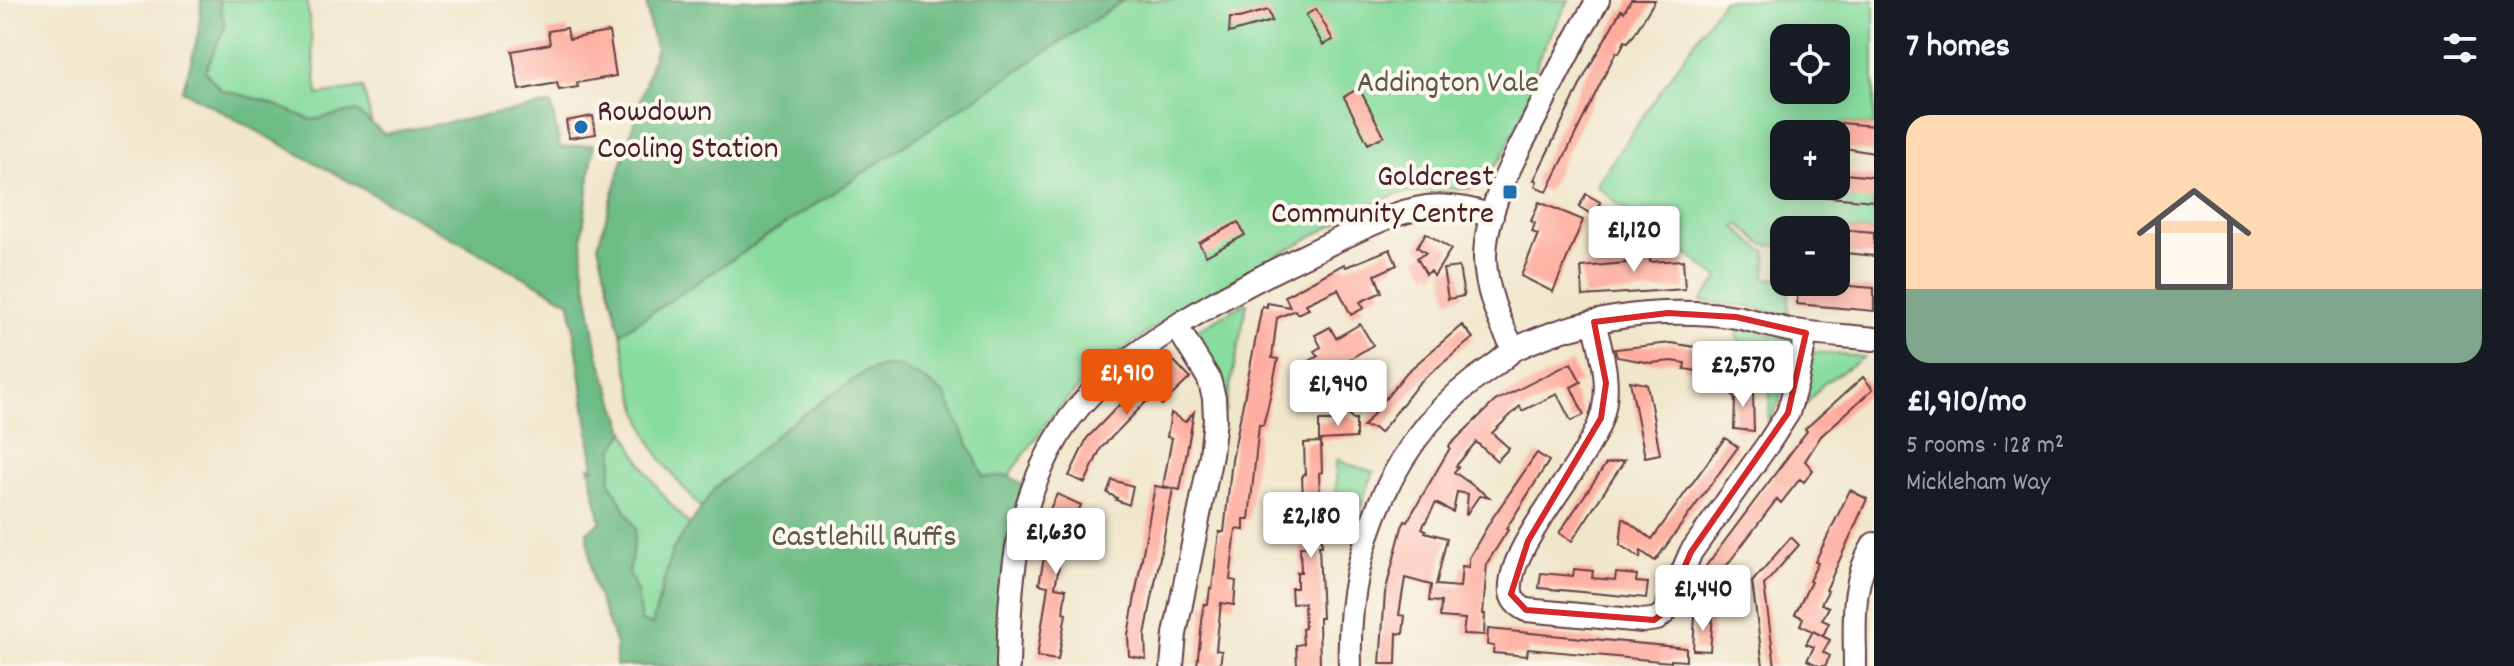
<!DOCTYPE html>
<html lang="en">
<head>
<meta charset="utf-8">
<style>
	:root { --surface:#171b24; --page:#242831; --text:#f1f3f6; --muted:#9ea1a6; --line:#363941; --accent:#ea580c }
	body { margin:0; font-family:Dekko,sans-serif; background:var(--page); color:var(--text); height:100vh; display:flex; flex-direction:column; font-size:30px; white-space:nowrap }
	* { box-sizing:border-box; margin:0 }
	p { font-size:26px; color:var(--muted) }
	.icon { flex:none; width:44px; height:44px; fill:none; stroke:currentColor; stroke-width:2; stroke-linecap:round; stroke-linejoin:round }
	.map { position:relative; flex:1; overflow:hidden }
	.panel { display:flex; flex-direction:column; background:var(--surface); width:640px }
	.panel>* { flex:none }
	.controls { position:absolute; left:1770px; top:24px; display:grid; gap:16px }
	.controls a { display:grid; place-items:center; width:80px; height:80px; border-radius:16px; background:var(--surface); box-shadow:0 4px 20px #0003; font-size:40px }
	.price { position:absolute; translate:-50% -68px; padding:0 18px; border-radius:8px; background:#fff; color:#222; font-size:26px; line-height:52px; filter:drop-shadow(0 2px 4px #0008) }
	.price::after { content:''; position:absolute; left:50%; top:48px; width:24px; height:18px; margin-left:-12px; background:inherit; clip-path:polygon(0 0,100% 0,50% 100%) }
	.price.selected { background:var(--accent); color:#fff }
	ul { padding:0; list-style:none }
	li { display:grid; align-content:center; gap:16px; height:424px; padding:0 32px }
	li+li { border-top:2px solid var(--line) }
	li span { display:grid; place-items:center; height:248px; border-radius:24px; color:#555 }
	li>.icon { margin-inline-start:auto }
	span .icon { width:144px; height:144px; fill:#fffc; stroke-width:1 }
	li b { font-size:34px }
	h2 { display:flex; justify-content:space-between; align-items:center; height:96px; padding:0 32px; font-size:34px }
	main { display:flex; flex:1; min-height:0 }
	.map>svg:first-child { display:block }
	.green { fill:#87dc9e; stroke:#687e64; stroke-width:2; fill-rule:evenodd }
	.forest { fill:#6dbc85; stroke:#5c6e58; stroke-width:2 }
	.building { fill:#feaa9c }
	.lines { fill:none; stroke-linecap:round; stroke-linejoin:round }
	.minor-casing { stroke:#633d43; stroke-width:26 }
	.minor { stroke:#fff; stroke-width:22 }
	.marked { fill:none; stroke:#d62828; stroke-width:6; stroke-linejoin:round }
	.poi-dot { fill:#1f6fb2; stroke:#fbf7ec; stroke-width:3 }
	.labels { text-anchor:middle; stroke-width:8; stroke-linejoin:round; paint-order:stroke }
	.park-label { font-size:32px; fill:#5c584e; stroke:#fbf7ec }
	.poi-label { font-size:32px; fill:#4a1f2b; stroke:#fbf7ec; text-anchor:start }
</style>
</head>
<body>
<main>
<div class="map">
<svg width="1874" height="666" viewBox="0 0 1874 666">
	<rect width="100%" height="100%" fill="#fbf7ec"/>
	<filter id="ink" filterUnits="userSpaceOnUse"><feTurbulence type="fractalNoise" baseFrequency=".0125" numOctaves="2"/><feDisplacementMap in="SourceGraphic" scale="16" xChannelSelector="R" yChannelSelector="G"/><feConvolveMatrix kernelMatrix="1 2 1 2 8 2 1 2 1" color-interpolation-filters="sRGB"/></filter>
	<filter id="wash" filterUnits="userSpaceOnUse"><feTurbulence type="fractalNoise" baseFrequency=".006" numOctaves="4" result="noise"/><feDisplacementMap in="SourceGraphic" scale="32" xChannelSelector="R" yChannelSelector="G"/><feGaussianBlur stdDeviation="1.8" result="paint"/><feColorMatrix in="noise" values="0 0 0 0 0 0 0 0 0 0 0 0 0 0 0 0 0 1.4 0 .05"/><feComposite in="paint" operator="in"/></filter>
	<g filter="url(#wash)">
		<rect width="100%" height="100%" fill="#f0e6ca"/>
		<path class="green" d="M219 0H307L318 95 363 88 372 125 356 111 312 120 265 101 221 90 204 71 224 27Z
			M1124 0H1569L1538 59 1531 95 1522 116 1501 158 1478 187 1467 189 1439 188 1395 195 1358 212 1257 266 1165 320 1127 347 1085 381 1052 415 1009 476 984 478 945 395 922 378 900 367 883 366 865 372 784 428 701 508C684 489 667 470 654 448 638 418 626 367 621 333Z
			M1723 0H1874V126L1841 123 1838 147 1836 146V134H1784V186H1817L1874 201V232L1793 225 1792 230H1784V246L1763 245 1739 224 1735 227 1761 250 1767 251 1765 278 1784 279V282H1789V316L1750 307 1701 301 1719 278 1622 207 1596 185ZM1784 38H1836V90H1784Z
			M1245 303 1247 304 1225 411 1189 335Z
			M1740 327 1795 340 1794 348 1755 359 1736 336Z
			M1794 351 1787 382 1770 422H1768L1770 395 1757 361Z
			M1814 352 1864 357 1823 384 1801 410H1800Z
			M625 431C642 469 660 495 690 525L672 551 652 626 640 621 637 592 629 572 636 529 610 482 614 447Z
			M1338 459 1347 464 1374 472 1353 523 1336 522V462Z"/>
		<path class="forest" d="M201 0H219L225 27 205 71 221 90 265 101 312 120 356 111 384 134 551 104 560 148 594 144 582 237 583 264 598 354 625 431 614 448 610 482 636 529 629 572 637 592 641 621 652 625 672 551 715 488 784 428 865 372 883 366 900 367 922 378 945 395 984 477 1009 476 1027 487 1003 666H616V644L593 582 587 532 601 522 589 466 594 469 570 302 182 90C192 61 201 32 201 0Z
			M646 0H1124L621 333 598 245 656 47 650 28Z"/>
		<g id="blocks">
			<path class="building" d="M1631 0H1655L1634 35 1628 42 1625 41 1619 53 1616 52 1547 192 1535 186 1537 181 1534 180 1586 73 1621 10 1624 12Z
				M1316 9 1333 40 1323 45 1306 15Z
				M1268 10 1272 21 1229 33 1230 18H1239Z
				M567 28 569 39 609 32 616 76 577 83 578 87 559 90 557 83 519 90 512 51 550 44 548 31Z
				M1359 88 1384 136 1368 144 1344 97Z
				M593 116 596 134 569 138 566 121Z
				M1841 123 1874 126V153L1838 147Z
				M1836 173 1874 177V201L1806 195V186H1836Z
				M1586 194 1600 202 1599 205 1620 218 1615 227 1579 207Z
				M1539 202 1583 220 1553 292 1521 276 1538 234 1532 232 1535 223 1531 221Z
				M1238 222 1245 235 1206 256 1199 243Z
				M1836 229 1874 232V256L1836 252Z
				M1426 233 1451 249 1434 276 1431 271 1426 274 1417 258 1426 253 1417 247Z
				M1649 242 1650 262 1683 260 1685 289 1583 296 1581 267 1626 263 1625 243Z
				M1390 249 1397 265 1375 275 1382 292 1360 302 1364 308 1351 315 1338 289 1306 304 1309 309 1297 314 1295 310 1277 318 1272 358 1278 359 1268 406 1263 425H1259L1249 519H1244V530L1236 529 1230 580 1236 581 1234 605 1221 603 1216 650 1222 651 1220 666H1197L1204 604H1208L1210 588H1212L1219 532H1224L1232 460 1262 306 1267 307V303L1290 307 1285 296 1344 264 1346 267Z
				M1459 267 1464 296 1448 299 1443 269Z
				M1798 282 1874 288V311L1797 304Z
				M1360 324 1373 345 1330 371 1333 376 1319 384 1306 363 1318 356 1314 351 1321 347 1315 335 1330 327 1336 338Z
				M1462 325 1473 338 1419 383 1380 433 1374 428 1363 427 1407 372Z
				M1671 343 1701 348 1698 371 1684 369 1685 363 1672 361 1651 363 1617 357 1615 349Z
				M1721 352 1743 370 1737 378 1714 374 1716 371 1710 366Z
				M1174 361 1190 378 1162 405 1153 396 1149 401 1148 400 1101 448 1085 483 1069 476 1087 438 1134 390 1138 394Z
				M1571 363 1581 382 1571 387 1584 415 1571 421 1557 394 1522 411 1520 406 1492 433 1509 448 1497 461 1476 442 1456 466 1458 467 1454 472 1489 497 1479 496 1466 515 1468 494 1457 492 1453 512 1436 503 1422 528 1426 530 1425 532 1447 538 1436 585 1460 587 1462 566 1469 567V558L1491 520 1537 453 1549 461 1506 529 1508 530 1487 563 1483 614H1485L1484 635 1463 634 1465 619 1440 617 1441 602 1429 601 1431 585 1405 578 1399 615 1405 616 1403 634 1397 633 1396 664H1380L1385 593 1402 527 1405 521 1407 522 1450 448 1449 446 1495 401Z
				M1863 377 1873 389 1821 436 1805 461 1813 470 1804 482 1800 479 1781 503 1777 499 1724 569 1721 606H1719V614L1703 613 1706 566 1807 431 1805 429Z
				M1630 381 1647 384 1660 454 1645 457Z
				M1729 386H1741L1745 394H1753L1754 431 1734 429 1735 400Z
				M1194 412 1180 490 1163 486 1172 438 1167 437 1171 413 1185 422Z
				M1332 415H1350L1352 419H1356V438L1319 440V421H1332Z
				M1725 438 1738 447 1655 561 1641 551 1640 558 1620 545 1623 518 1652 539Z
				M1321 442 1322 472 1319 473 1322 546H1319L1322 618H1319L1320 666H1297L1296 645 1303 644 1302 629 1305 628 1304 603 1292 604 1291 588H1297V572H1301L1300 547H1305L1302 475 1305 474 1304 443Z
				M1625 460 1572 541 1559 533 1606 464Z
				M1112 480 1133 486 1129 505 1116 500 1117 498 1107 493Z
				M1155 486 1173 489 1145 635 1146 659 1129 656 1128 635Z
				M1850 490 1867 499 1826 590 1828 591 1821 604 1829 607 1822 620 1829 623 1823 636 1800 625 1803 618 1795 614 1811 582 1809 581 1818 563 1815 562Z
				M1057 494 1081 505 1066 541 1073 542 1070 558 1061 556 1055 587 1066 589 1063 613 1066 614 1058 660 1037 657 1048 586 1039 584 1053 511 1050 509Z
				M1791 537 1799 545 1764 585 1775 666H1763L1752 582Z
				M1574 569 1593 571 1592 578 1615 580 1616 573 1637 575 1636 582 1648 583 1646 598 1539 588 1541 573 1573 576Z
				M1695 615 1713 616 1710 651 1693 650Z
				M1488 629 1686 648V661L1671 660V662L1528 649 1527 656 1493 653 1494 646 1487 645Z
				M1813 631 1830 640 1823 652 1830 656 1825 666H1819L1807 660 1814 647 1806 644Z"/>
		</g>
	</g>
	<g filter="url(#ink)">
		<use href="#blocks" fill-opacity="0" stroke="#633d43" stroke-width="2"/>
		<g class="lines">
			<defs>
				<path id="minor" d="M1594 322C1602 354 1612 386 1601 419 1586 466 1506 547 1511 592 1512 601 1518 606 1526 610L1643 621 1657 619 1665 612 1691 552 1768 444 1788 413 1797 381 1806 333
					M1514 349C1499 323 1485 288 1485 257 1486 206 1515 157 1537 114 1556 75 1576 37 1598 0
					M1008 666C1010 580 1014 508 1060 433 1108 353 1242 285 1325 246 1357 231 1391 212 1427 207 1449 204 1471 209 1492 216
					M1172 666 1175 634 1211 455 1215 419 1214 398 1209 379 1177 327
					M1350 666C1346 550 1393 432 1492 367 1501 361 1508 353 1517 348 1562 327 1613 315 1663 313 1688 312 1712 313 1736 317 1756 321 1775 328 1795 331 1821 335 1848 336 1874 339
					M1855 666C1855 621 1850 584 1874 544"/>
			</defs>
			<use href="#minor" class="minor-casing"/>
			<use href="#minor" class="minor"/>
		</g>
	</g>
	<path class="marked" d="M1668 313 1736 317 1806 333 1788 413 1691 552 1665 612 1654 620 1526 610 1511 594 1528 541 1601 418 1606 383 1594 322Z"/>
	<g class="poi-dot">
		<circle cx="581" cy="127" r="8"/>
		<rect x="1502" y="184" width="16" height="16" rx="4"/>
	</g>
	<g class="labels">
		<g class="park-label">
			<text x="1448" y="91">Addington Vale</text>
			<text x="864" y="545">Castlehill Ruffs</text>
		</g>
		<g class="poi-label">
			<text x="597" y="120">Rowdown<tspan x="597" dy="37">Cooling Station</tspan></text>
			<text x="1494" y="185" text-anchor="end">Goldcrest<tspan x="1494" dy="37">Community Centre</tspan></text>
		</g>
	</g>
</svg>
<div class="controls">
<a><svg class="icon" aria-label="locate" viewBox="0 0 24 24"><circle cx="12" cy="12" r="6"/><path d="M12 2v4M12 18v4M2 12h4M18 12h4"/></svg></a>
<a>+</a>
<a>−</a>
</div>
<b class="price" style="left:1634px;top:274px">£1,120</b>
<b class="price" style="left:1743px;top:409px">£2,570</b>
<b class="price selected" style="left:1127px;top:417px">£1,910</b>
<b class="price" style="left:1338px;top:428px">£1,940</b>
<b class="price" style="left:1311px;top:560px">£2,180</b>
<b class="price" style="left:1056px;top:576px">£1,630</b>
<b class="price" style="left:1703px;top:633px">£1,440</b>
</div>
<section class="panel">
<h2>7 homes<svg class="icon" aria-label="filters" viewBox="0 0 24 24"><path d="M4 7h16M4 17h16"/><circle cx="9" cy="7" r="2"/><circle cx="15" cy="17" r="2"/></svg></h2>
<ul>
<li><span style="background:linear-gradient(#ffd9b3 70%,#7fa58c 0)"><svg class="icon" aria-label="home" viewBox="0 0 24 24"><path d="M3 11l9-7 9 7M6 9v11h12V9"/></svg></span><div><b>£1,910/mo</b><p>5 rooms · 128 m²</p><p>Mickleham Way</p></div></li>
</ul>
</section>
</main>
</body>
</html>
